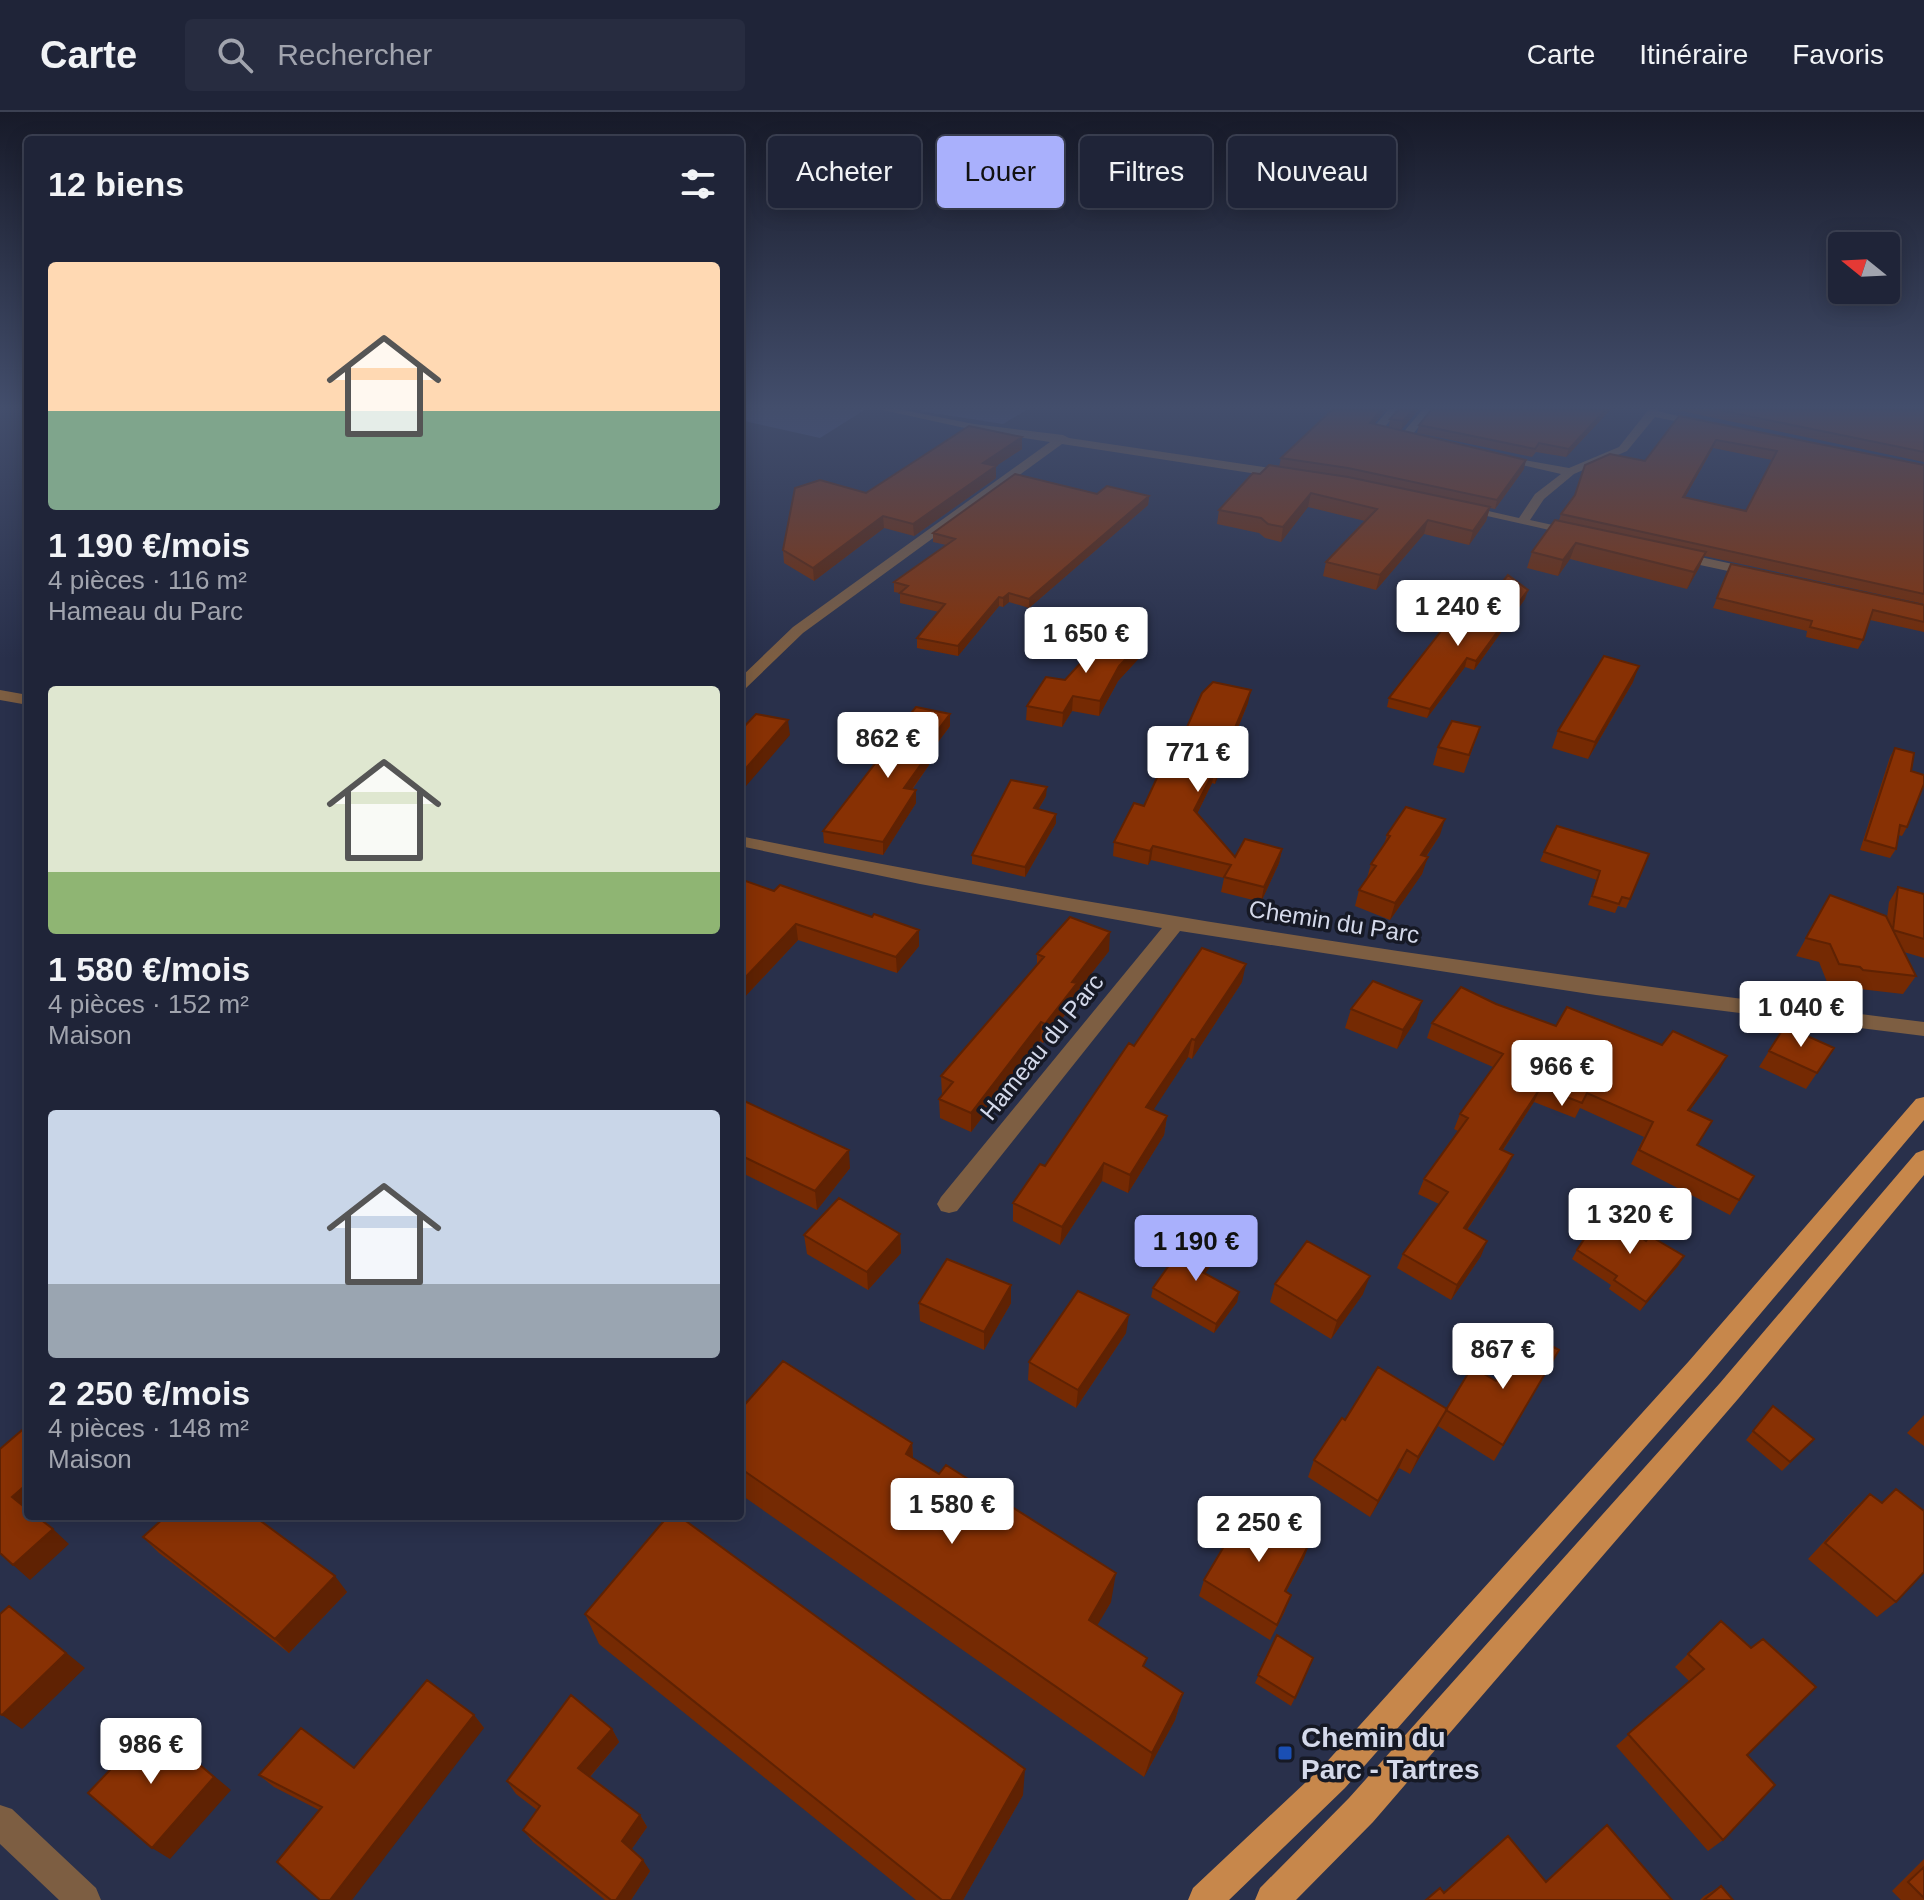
<!DOCTYPE html>
<html lang="fr">
<head>
<meta charset="utf-8">
<style>
	:root { --surface:#1f2438; --page:#272c40; --text:#f1f3f6; --muted:#a1a4ae; --line:#3c4153; --accent:#a9b0fc }
	body { margin:0; font-family:Helvetica,sans-serif; background:var(--page); color:var(--text); height:100vh; display:flex; flex-direction:column; font-size:30px; white-space:nowrap }
	* { box-sizing:border-box; margin:0 }
	p { font-size:26px; color:var(--muted) }
	.icon { flex:none; width:44px; height:44px; fill:none; stroke:currentColor; stroke-width:2; stroke-linecap:round; stroke-linejoin:round }
	.map { position:relative; flex:1; overflow:hidden }
	.panel { position:absolute; left:24px; top:24px; width:720px; height:1384px; display:flex; flex-direction:column; background:var(--surface); border-radius:8px; box-shadow:0 4px 20px #0003,0 0 0 2px var(--line) }
	.panel>* { flex:none }
	.guide { position:absolute; left:768px; top:24px; width:760px; height:72px; display:flex; gap:16px }
	.needle { width:52px; rotate:288deg }
	.fabs { position:absolute; left:1828px; top:120px; display:grid; gap:16px }
	.fabs a { display:grid; place-items:center; width:72px; height:72px; border-radius:8px; background:var(--surface); box-shadow:0 4px 20px #0003,0 0 0 2px var(--line); font-size:40px }
	.price { position:absolute; translate:-50% -68px; padding:0 18px; border-radius:8px; background:#fff; color:#222; font-size:26px; line-height:52px; filter:drop-shadow(0 2px 4px #0008) }
	.price::after { content:''; position:absolute; left:50%; top:48px; width:24px; height:18px; margin-left:-12px; background:inherit; clip-path:polygon(0 0,100% 0,50% 100%) }
	.price.active { background:var(--accent); color:#111 }
	ul { padding:0; list-style:none }
	li { display:grid; align-content:center; gap:16px; height:424px; padding:0 24px }
	li span { display:grid; place-items:center; height:248px; border-radius:8px; color:#555 }
	li>.icon { margin-inline-start:auto }
	span .icon { width:144px; height:144px; fill:#fffc; stroke-width:1 }
	li b { font-size:34px }
	h2 { display:flex; justify-content:space-between; align-items:center; height:96px; padding:0 24px; font-size:34px }
	.tag { padding:0 28px; border-radius:8px; background:var(--surface); box-shadow:0 4px 20px #0003,0 0 0 2px var(--line); font-size:28px; line-height:72px }
	.tag.active { background:var(--accent); color:#111 }
	header { display:flex; align-items:center; gap:48px; box-sizing:border-box; height:112px; padding:0 40px; background:var(--surface); border-bottom:2px solid var(--line) }
	header strong { font-size:38px }
	nav { display:flex; gap:44px; margin-inline-start:auto; font-size:28px }
	.search { width:560px; height:72px; background:var(--page); display:flex; align-items:center; gap:20px; box-sizing:border-box; padding:0 28px; border-radius:8px; color:var(--muted); font-size:30px }
	.map>svg:first-child { display:block }
	.green { fill:#465384 }
	.lines { fill:none; stroke-linecap:round; stroke-linejoin:round }
	.minor { fill:#7d5e42; fill-rule:evenodd }
	.major { fill:#c7874b; fill-rule:evenodd }
	.wall { fill:#752a03; fill-rule:evenodd }
	.shaded-wall { fill:#5f2203 }
	.building { fill:#883104; stroke:#5f2203; stroke-width:2; fill-rule:evenodd }
	.transit-dot { fill:#1a4fb4; stroke:#161925; stroke-width:3 }
	.labels { text-anchor:middle; stroke-width:7; stroke-linejoin:round; paint-order:stroke }
	.street-label { font-size:24px; fill:#d4d9ea; stroke:#161925 }
	.near-poi-label { font-size:28px; font-weight:bold; fill:#d4d9ea; stroke:#161925; text-anchor:start }
</style>
</head>
<body>
<header>
<strong>Carte</strong>
<div class="search"><svg class="icon" aria-label="search" viewBox="0 0 24 24"><circle cx="10" cy="10" r="6"/><path d="M15 15l6 6"/></svg>Rechercher</div>
<nav><a>Carte</a><a>Itinéraire</a><a>Favoris</a></nav>
</header>
<div class="map">
<svg width="1924" height="1788" viewBox="0 0 1924 1788">
	<rect width="100%" height="100%" fill="#29304b"/>
	<path class="green" d="M740 297H866L820 326 740 308Z
		M924 297H1028L1003 312 920 299Z"/>
	<g class="lines">
		<path class="minor" d="M878 297H898L974 312 1063 323 1069 326 1290 359 1296 363 1290 367 1062 332 803 521 745 577 740 578V566L793 515 1050 330 974 318Z
			M1389 297H1400L1383 317 1398 321V325L1372 321V317Z
			M1423 297H1433L1409 327H1401V323Z
			M1649 297H1659L1658 299 1709 312 1704 315 1655 305 1627 339 1574 362 1544 387 1530 408 1580 419V425L1456 397 1462 393 1519 406 1535 382 1561 362 1496 347V343L1569 356 1619 335Z
			M1677 440 1756 457 1763 461 1756 465 1672 447V441Z
			M0 578 28 583V593L0 588Z
			M740 724C1132 804 1527 861 1924 910V924L1596 883 1180 819 957 1099 949 1101 941 1099 937 1092 941 1085 1162 816 920 772 740 734Z
			M0 1693 12 1697 96 1776 101 1788H59L0 1732Z"/>
		<path class="major" d="M1924 985V1008L1707 1265 1345 1676 1229 1788H1188L1193 1776 1323 1654 1689 1249 1916 987Z
			M1924 1038V1063L1738 1287 1373 1710 1296 1788H1255L1260 1776 1349 1686 1720 1271 1916 1041Z"/>
	</g>
	<path class="wall" d="M1387 297 1374 312 1524 357 1495 397 1490 396 1486 409 1469 433 1424 422 1376 478 1323 464 1326 450 1365 409 1308 395 1281 430 1265 426 1259 421 1217 412 1219 398 1260 362 1279 355 1281 346Z
		M1419 297 1401 318 1389 315 1390 307Z
		M1432 297H1611L1566 345 1536 340 1532 345 1417 321 1419 313Z
		M1672 297H1924V350Z
		M1679 304 1924 353V492L1704 444 1699 456 1687 477 1570 447 1558 464 1527 456 1532 440 1559 408 1561 402 1645 349ZM1713 336 1772 348 1746 399 1685 385Z
		M1022 325V337L996 354V366L914 424 884 416 814 469 784 451 783 438 866 381Z
		M1097 382 1149 384 1148 393 1029 496 1009 490 1003 495 999 494 958 544 917 536V526L939 500 900 491V481L894 480V470L946 433 933 430V421Z
		M1731 452 1924 493V520L1870 508 1863 528 1858 537 1806 525 1807 519 1713 496Z
		M1525 487 1474 558 1465 555 1427 606 1387 595 1389 586 1467 514Z
		M1142 543 1118 569 1099 604 1072 599 1062 615 1026 608 1027 594 1065 568Z
		M1633 570 1588 647 1552 636 1558 619Z
		M1248 591 1215 672 1212 671 1197 702 1235 745 1282 737 1279 751 1261 790 1221 780 1224 766 1151 748 1148 753 1113 744 1114 730 1144 694 1168 658Z
		M950 602V614L929 642V653L912 678 916 691 883 743 824 731 823 719 880 646 879 639Z
		M1480 615 1464 661 1433 653 1438 635Z
		M1895 636 1911 659 1907 715 1902 724 1898 723 1896 737 1890 746 1860 738 1890 645Z
		M1046 684 1038 698 1056 711 1025 765 972 752V743Z
		M1387 723H1440L1426 745 1422 762 1390 808 1355 794 1359 778 1367 766 1371 752 1384 733Z
		M1544 740 1649 742 1626 796 1618 794 1615 801 1588 793 1597 768 1540 749Z
		M740 767 919 834 897 861 798 828 740 890Z
		M1898 775 1924 782V846L1904 840 1916 864 1903 882 1851 876 1849 873 1827 870 1819 850 1796 844 1830 783 1887 806 1889 790Z
		M1109 839 1076 881 1075 890 1043 931 1040 929 971 1020 940 1006 939 987 942 983 941 964 1037 853V842Z
		M1242 870 1192 947 1188 945 1153 998 1167 1004 1164 1023 1128 1081 1102 1069 1060 1133 1013 1109V1091L1045 1054 1134 934Z
		M1496 892 1556 914 1719 959 1689 999 1697 1034 1754 1064 1730 1103 1631 1052 1644 1025 1580 996 1575 1006 1534 990 1503 1038 1506 1058 1467 1118 1481 1144 1451 1188 1397 1156 1403 1142 1439 1092 1418 1082 1424 1067 1458 1019 1454 1017 1460 1002 1493 955 1427 926 1432 911Z
		M1351 897 1416 908 1397 937 1345 916Z
		M1834 936 1806 977 1759 955 1769 939Z
		M740 987 850 1056 817 1098 740 1060Z
		M900 1122 901 1141 868 1178 807 1142 804 1123Z
		M1646 1129 1684 1144 1678 1154 1640 1199 1609 1177 1611 1173 1572 1147 1577 1138Z
		M1214 1149 1205 1161 1239 1180 1237 1190 1214 1221 1151 1185 1153 1176Z
		M1275 1172 1363 1182 1331 1227 1270 1190Z
		M1011 1173V1191L984 1238 920 1209 919 1191Z
		M1126 1221 1076 1296 1028 1268 1029 1250Z
		M1559 1238 1494 1349 1438 1314 1410 1362 1399 1356 1370 1405 1308 1365 1314 1348 1345 1308 1447 1297 1496 1269Z
		M1773 1294 1814 1327 1782 1359 1746 1328Z
		M740 1298 912 1331 913 1346 939 1362 1111 1490 1097 1513 1144 1555 1183 1581 1175 1608 1144 1665 740 1382Z
		M1924 1303V1334L1907 1321Z
		M1870 1382 1881 1390 1896 1490 1877 1505 1808 1447 1853 1398Z
		M143 1425 347 1480 289 1541 159 1441Z
		M1304 1446 1286 1480 1285 1499 1270 1528 1199 1484 1204 1468Z
		M585 1502 1023 1683 963 1788H916L599 1532Z
		M1721 1509 1747 1643 1723 1728 1708 1739 1616 1634 1689 1569 1675 1555Z
		M1277 1523 1313 1546 1291 1594 1255 1571Z
		M474 1603 484 1616 319 1698 274 1675 259 1663 354 1656Z
		M612 1617 619 1630 590 1665 640 1703 647 1715 631 1738 650 1759 631 1788H605L533 1730 523 1718 537 1698 516 1682 507 1669Z
		M1924 1747V1788H1901L1892 1779Z
		M1721 1774 1733 1788H1700L1704 1784Z"/>
	<path class="shaded-wall" d="M1382 297H1387L1368 319 1370 311Z
		M1414 297H1419L1401 318 1403 309Z
		M1606 297H1611L1566 345 1569 337Z
		M1022 325V337L996 354V366L914 424 913 412 983 351Z
		M1716 328 1713 336 1680 394 1683 385Z
		M1526 348 1524 357 1495 397 1497 388Z
		M1311 381 1308 395 1281 430 1283 415Z
		M1149 384 1148 393 1029 496V487Z
		M1490 395 1486 409 1469 433 1473 419Z
		M883 404 884 416 814 469 813 456Z
		M1428 408 1424 422 1376 478 1380 463Z
		M1576 431 1570 447 1558 464 1563 448Z
		M1706 440 1699 456 1687 477 1694 460Z
		M1528 478 1525 487 1474 558 1476 549Z
		M1009 481V490L1003 495V486Z
		M999 485V494L958 544V534Z
		M1143 529 1142 543 1118 569 1099 604 1100 589 1119 554Z
		M1467 546 1465 555 1427 606 1430 597Z
		M1639 554 1633 570 1588 647 1595 630Z
		M1251 578 1248 591 1215 672 1217 658Z
		M1073 584 1072 599 1062 615 1063 601Z
		M950 602V614L929 642V653L904 688V676L922 639Z
		M788 608 790 623 740 681V663Z
		M1215 657 1212 671 1192 712 1194 698Z
		M1047 675 1046 684 1033 706 1034 696Z
		M916 678V691L883 743V730Z
		M1056 702V711L1025 765V755Z
		M1445 707 1440 723 1416 759 1421 743Z
		M1153 734 1151 748 1148 753 1150 739Z
		M1282 737 1279 751 1261 790 1264 775Z
		M1428 745 1422 762 1390 808 1395 791Z
		M796 812 798 828 740 890V871Z
		M919 818V834L897 861 896 845Z
		M1110 820 1109 839 1076 881 1075 890 1043 931 1045 912 1072 870Z
		M1246 852 1242 870 1192 947 1195 928Z
		M1422 889 1416 908 1397 937 1403 918Z
		M1041 910 1040 929 971 1020V1001Z
		M1192 927 1188 945 1143 1014 1146 995Z
		M1727 944 1719 959 1679 1013 1688 998Z
		M1541 975 1534 990 1494 1051 1500 1037Z
		M1167 1004 1164 1023 1128 1081 1130 1063Z
		M849 1038 850 1056 817 1098 815 1079Z
		M1513 1043 1506 1058 1458 1131 1464 1116Z
		M1104 1051 1102 1069 1060 1133 1062 1115Z
		M900 1122 901 1141 868 1178 867 1160Z
		M1487 1129 1481 1144 1451 1188 1457 1173Z
		M1216 1140 1214 1149 1200 1169 1202 1160Z
		M1684 1144 1678 1154 1640 1199 1646 1190Z
		M1370 1164 1363 1182 1331 1227 1337 1209Z
		M1011 1173V1191L984 1238V1220Z
		M1239 1180 1237 1190 1214 1221 1216 1212Z
		M1129 1203 1126 1221 1076 1296 1078 1278Z
		M1447 1297 1438 1314 1410 1362 1418 1345Z
		M912 1331 914 1363 906 1342Z
		M1407 1338 1399 1356 1370 1405 1378 1389Z
		M28 1371V1400L12 1385Z
		M53 1417 69 1432 30 1468 13 1453Z
		M1310 1430 1304 1446 1278 1494 1285 1479Z
		M1116 1461 1111 1490 1084 1536 1089 1508Z
		M335 1464 347 1480 289 1541 275 1527Z
		M9 1494 85 1556 22 1617 2 1603Z
		M1183 1581 1175 1608 1144 1665 1152 1641Z
		M474 1603 484 1616 352 1788H330Z
		M612 1617 619 1630 586 1669 578 1656Z
		M170 1627 231 1678 170 1747 152 1736Z
		M1025 1657 1023 1683 963 1788H951Z
		M640 1703 647 1715 629 1741 622 1729Z
		M643 1748 650 1759 631 1788H616Z"/>
	<path class="building" d="M1333 297H1382L1370 311 1526 348 1497 388 1348 356 1281 346Z
		M1399 297H1414L1403 309 1390 307Z
		M1432 297H1606L1569 337 1539 331 1535 337 1419 313Z
		M1714 297H1924V340Z
		M1679 304 1924 353V482L1561 402 1575 383 1585 353 1610 342 1645 349ZM1716 328 1777 339 1746 399 1683 385Z
		M969 314 1022 325 983 351 996 354 913 412 883 404 813 456 783 438 795 376 820 368 866 381Z
		M1269 353 1348 365 1490 395 1473 419 1428 408 1380 463 1326 450 1377 397 1311 381 1283 415 1268 412 1261 406 1219 398 1253 361 1260 362Z
		M1015 362 1097 382 1107 374 1149 384 1029 487 1009 481 1003 486 999 485 958 534 917 526 945 492 900 481 908 474 894 470 955 427 933 421Z
		M1555 408 1706 440 1694 460 1576 431 1563 448 1532 440Z
		M1731 452 1924 493V510L1873 498 1863 528 1810 515 1812 509 1717 486Z
		M1508 463 1528 478 1476 549 1467 546 1430 597 1389 586 1449 509 1467 514Z
		M1108 521 1143 529 1119 554 1100 589 1073 584 1063 601 1027 594 1046 565 1065 568Z
		M1604 544 1639 554 1595 630 1558 619Z
		M1213 570 1251 578 1217 658 1215 657 1194 698 1235 745 1245 727 1282 737 1264 775 1224 765 1231 753 1153 734 1150 739 1114 730 1134 691 1144 694 1161 657 1168 658 1202 581Z
		M916 595 950 602 922 639 929 641 904 676 916 678 883 730 823 719 884 640 879 639Z
		M756 602 788 608 740 663V619Z
		M1452 609 1480 615 1469 643 1438 635Z
		M1895 636 1914 641 1911 659 1924 663V672L1907 715 1900 713 1896 737 1865 728Z
		M1011 668 1047 675 1034 696 1056 702 1025 755 972 743Z
		M1406 695 1445 707 1421 743 1428 745 1395 791 1359 778 1376 754 1371 752 1390 724 1387 723Z
		M1557 714 1649 742 1630 787 1622 785 1619 792 1592 784 1600 759 1544 740Z
		M740 767 774 779 780 773 872 805 874 802 919 818 896 845 796 812 740 871Z
		M1898 775 1924 782V827L1893 818Z
		M1830 783 1886 804 1916 864 1863 858 1860 855 1839 852 1830 832 1806 826Z
		M1070 805 1110 820 1072 870 1077 871 1045 912 1041 910 971 1001 939 987 953 970 941 964 1044 845 1037 842Z
		M1202 836 1246 852 1195 928 1192 927 1146 995 1167 1004 1130 1063 1104 1051 1062 1115 1013 1091 1040 1052 1045 1054 1129 931 1134 934Z
		M1373 869 1422 889 1403 918 1351 897Z
		M1461 875 1496 892 1556 914 1567 895 1662 933 1673 919 1727 944 1688 998 1712 1009 1697 1033 1754 1064 1739 1088 1639 1038 1653 1010 1587 981 1582 991 1541 975 1500 1037 1513 1043 1464 1116 1487 1129 1457 1173 1403 1142 1448 1080 1424 1067 1468 1006 1460 1002 1503 942 1432 911Z
		M1785 914 1834 936 1817 961 1769 939Z
		M740 987 849 1038 815 1079 740 1043Z
		M839 1086 900 1122 867 1160 804 1123Z
		M1602 1100 1646 1129 1650 1124 1684 1144 1646 1190 1614 1168 1617 1164 1577 1138Z
		M1189 1125 1216 1140 1202 1160 1239 1180 1216 1212 1153 1176Z
		M1307 1129 1370 1164 1337 1209 1275 1172Z
		M947 1147 1011 1173 984 1220 919 1191Z
		M1078 1179 1129 1203 1078 1278 1029 1250Z
		M1528 1221 1559 1238 1503 1333 1446 1298 1472 1255 1496 1269Z
		M783 1249 912 1331 906 1342 939 1362 946 1353 1116 1461 1089 1508 1147 1546 1143 1554 1183 1581 1152 1641 740 1356V1298Z
		M1378 1255 1447 1297 1418 1345 1407 1338 1378 1389 1314 1348 1342 1306 1345 1308Z
		M1773 1294 1814 1327 1790 1350 1753 1319Z
		M28 1313V1371L12 1385 28 1398V1404H36L53 1417 13 1453 0 1441V1337Z
		M1896 1377 1924 1399V1460L1896 1490 1825 1431 1870 1382 1882 1391Z
		M1248 1394 1310 1430 1285 1479 1291 1483 1277 1513 1204 1468Z
		M166 1404H254L335 1464 275 1527 143 1425Z
		M668 1404H679L1025 1657 951 1788H942L585 1502Z
		M9 1494 66 1541 2 1603 0 1602V1502Z
		M1721 1509 1751 1536 1763 1527 1816 1575 1747 1643 1775 1673 1723 1728 1628 1622 1704 1557 1688 1542Z
		M1277 1523 1313 1546 1295 1586 1258 1563Z
		M427 1568 474 1603 330 1788H320L277 1750 322 1695 259 1663 301 1616 354 1656Z
		M571 1583 612 1617 578 1656 640 1703 622 1729 643 1748 616 1788H611L523 1718 540 1694 507 1669Z
		M153 1613 214 1665 152 1736 88 1681Z
		M1607 1713 1672 1788H1426L1440 1776 1444 1781 1508 1724 1546 1770Z
		M1924 1755V1786L1908 1770Z
		M1721 1774 1733 1788H1704Z"/>
	<linearGradient id="sky" x2="0" y2="1"><stop stop-color="#171a29"/><stop offset="0.54" stop-color="#434e6c"/><stop offset="1" stop-color="#434e6c" stop-opacity="0"/></linearGradient>
	<rect width="1924" height="547" fill="url(#sky)"/>
	<rect class="transit-dot" x="1277" y="1633" width="16" height="16" rx="4"/>
	<g class="labels">
		<g class="street-label">
			<text transform="translate(1334 810) rotate(9)" y="8">Chemin du Parc</text>
			<text transform="translate(1042 935) rotate(-51)" y="8">Hameau du Parc</text>
		</g>
		<g class="near-poi-label">
			<text x="1301" y="1635">Chemin du<tspan x="1301" dy="32">Parc - Tartres</tspan></text>
		</g>
	</g>
</svg>
<div class="fabs">
<a><svg class="needle" viewBox="-14 -14 28 28"><path d="M0-13l5 13h-10z" fill="#e53935"/><path d="M0 13l5-13h-10z" fill="#a1a4ae"/></svg></a>
</div>
<b class="price" style="left:1458px;top:536px">1 240 €</b>
<b class="price" style="left:1086px;top:563px">1 650 €</b>
<b class="price" style="left:888px;top:668px">862 €</b>
<b class="price" style="left:1198px;top:682px">771 €</b>
<b class="price" style="left:1801px;top:937px">1 040 €</b>
<b class="price" style="left:1562px;top:996px">966 €</b>
<b class="price" style="left:1630px;top:1144px">1 320 €</b>
<b class="price active" style="left:1196px;top:1171px">1 190 €</b>
<b class="price" style="left:1503px;top:1279px">867 €</b>
<b class="price" style="left:952px;top:1434px">1 580 €</b>
<b class="price" style="left:1259px;top:1452px">2 250 €</b>
<b class="price" style="left:151px;top:1674px">986 €</b>
<div class="guide">
<a class="tag">Acheter</a>
<a class="tag active">Louer</a>
<a class="tag">Filtres</a>
<a class="tag">Nouveau</a>
</div>
<section class="panel">
<h2>12 biens<svg class="icon" aria-label="filters" viewBox="0 0 24 24"><path d="M4 7h16M4 17h16"/><circle cx="9" cy="7" r="2"/><circle cx="15" cy="17" r="2"/></svg></h2>
<ul>
<li><span style="background:linear-gradient(#ffd9b3 60%,#7fa58c 0)"><svg class="icon" aria-label="home" viewBox="0 0 24 24"><path d="M3 11l9-7 9 7M6 9v11h12V9"/></svg></span><div><b>1 190 €/mois</b><p>4 pièces · 116 m²</p><p>Hameau du Parc</p></div></li>
<li><span style="background:linear-gradient(#dfe7d0 75%,#8fb573 0)"><svg class="icon" aria-label="home" viewBox="0 0 24 24"><path d="M3 11l9-7 9 7M6 9v11h12V9"/></svg></span><div><b>1 580 €/mois</b><p>4 pièces · 152 m²</p><p>Maison</p></div></li>
<li><span style="background:linear-gradient(#c9d6e8 70%,#9aa5b1 0)"><svg class="icon" aria-label="home" viewBox="0 0 24 24"><path d="M3 11l9-7 9 7M6 9v11h12V9"/></svg></span><div><b>2 250 €/mois</b><p>4 pièces · 148 m²</p><p>Maison</p></div></li>
</ul>
</section>
</div>
</body>
</html>
